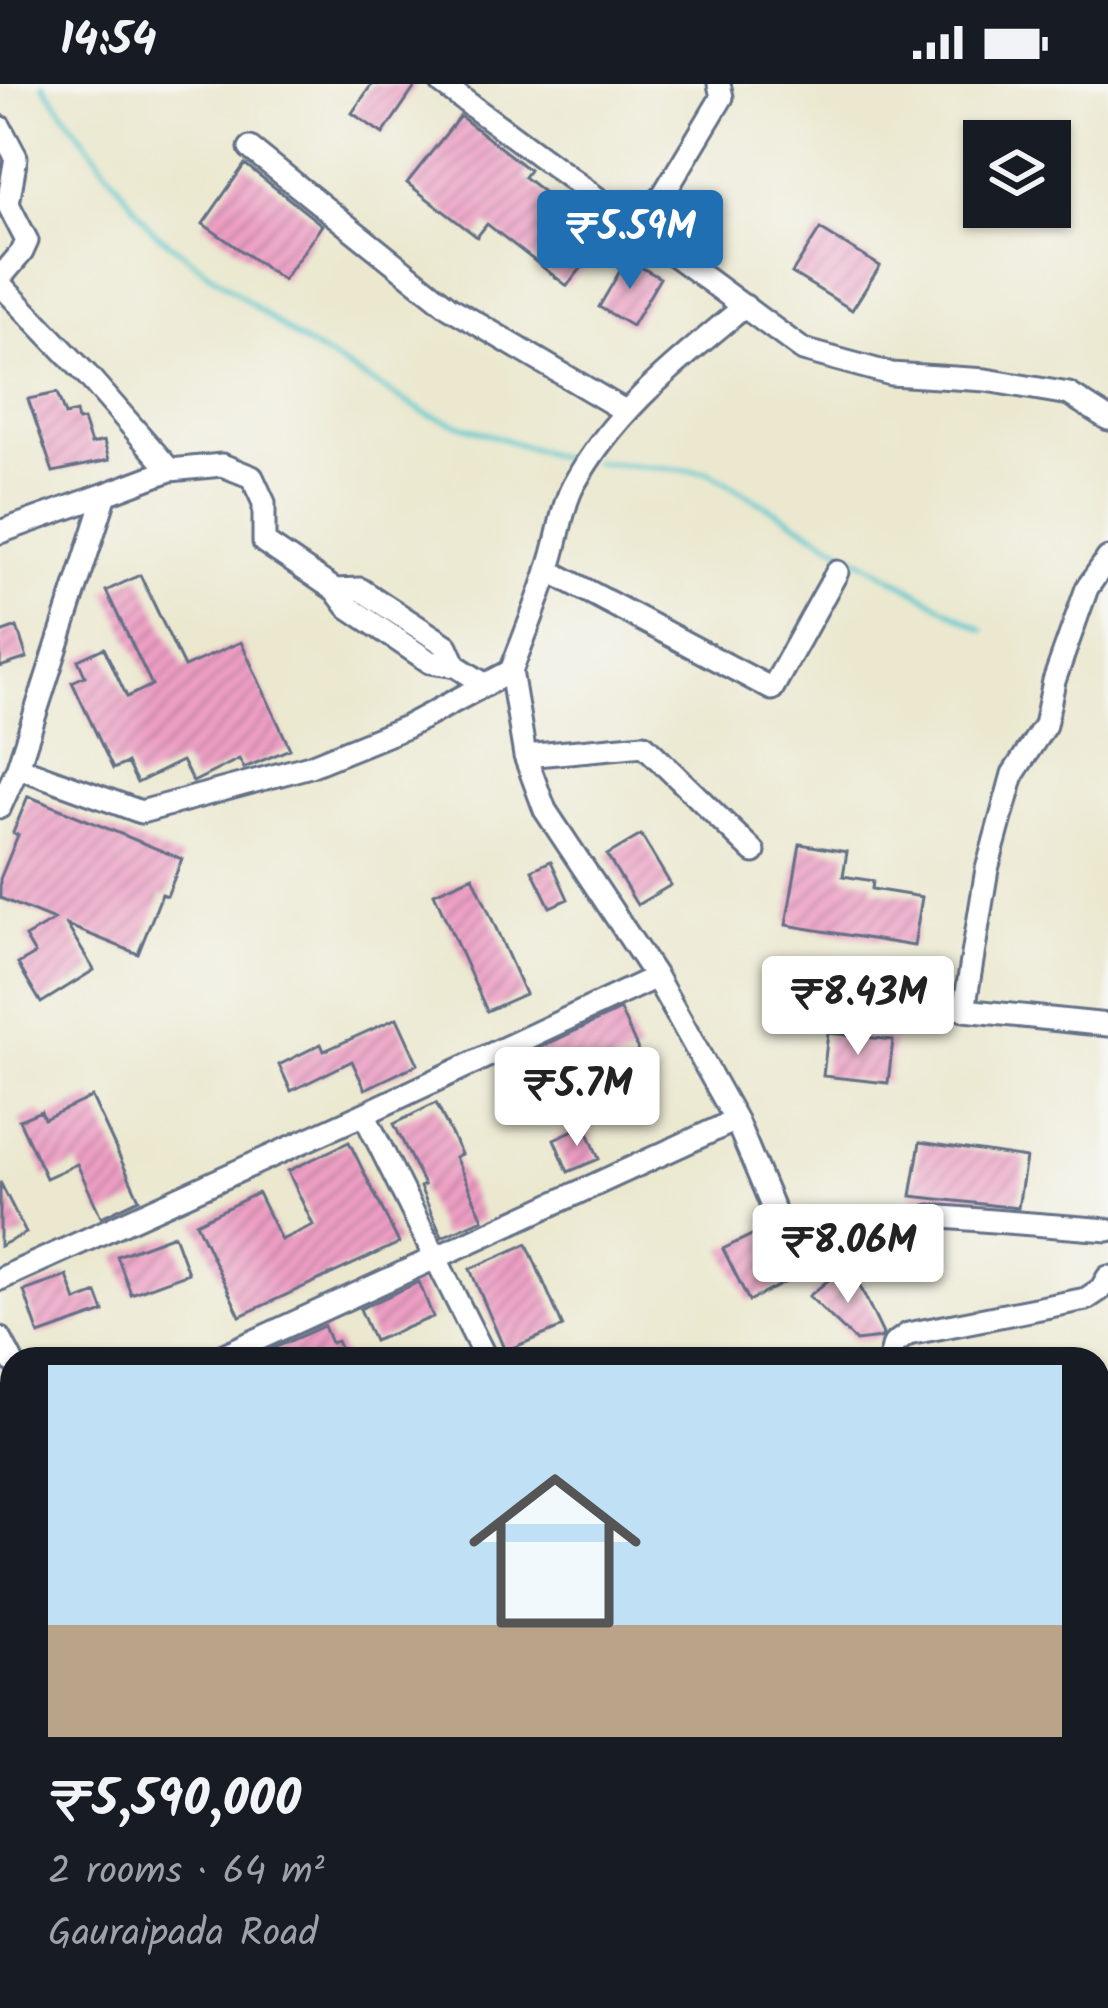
<!DOCTYPE html>
<html lang="en">
<head>
<meta charset="utf-8">
<style>
	:root { --surface:#171b24; --page:#20242c; --text:#f1f3f6; --muted:#9ea1a6; --accent:#1f6fb2 }
	body { margin:0; font-family:Kalam,sans-serif; background:var(--page); color:var(--text); height:100vh; display:flex; flex-direction:column; font-size:45px; white-space:nowrap }
	* { box-sizing:border-box; margin:0 }
	p { font-size:39px; color:var(--muted) }
	.icon { flex:none; width:66px; height:66px; fill:none; stroke:currentColor; stroke-width:2; stroke-linecap:round; stroke-linejoin:round }
	.map { position:relative; flex:1; overflow:hidden }
	.details { position:absolute; left:0px; top:1263px; width:1110px; height:663px; display:flex; flex-direction:column; background:var(--surface); border-radius:36px 36px 0 0; box-shadow:0 3px 9px #0004 }
	.details>* { flex:none }
	.buttons { position:absolute; left:963px; top:36px; display:grid; gap:24px }
	.buttons a { display:grid; place-items:center; width:108px; height:108px; border-radius:0px; background:var(--surface); box-shadow:0 3px 9px #0004; font-size:60px }
	.price { position:absolute; translate:-50% -102px; padding:0 27px; border-radius:12px; background:#fff; color:#222; font-size:39px; line-height:78px; filter:drop-shadow(0 3px 6px #0008) }
	.price::after { content:''; position:absolute; left:50%; top:72px; width:36px; height:27px; margin-left:-18px; background:inherit; clip-path:polygon(0 0,100% 0,50% 100%) }
	.price.selected { background:var(--accent); color:#fff }
	ul { padding:0; list-style:none }
	li { display:grid; align-content:center; gap:24px; height:636px; padding:0 48px }
	li span { display:grid; place-items:center; height:372px; border-radius:0px; color:#555 }
	li>.icon { margin-inline-start:auto }
	span .icon { width:216px; height:216px; fill:#fffc; stroke-width:1 }
	li b { font-size:51px }
	.status { display:flex; justify-content:space-between; align-items:center; height:84px; padding:0 60px; background:var(--surface); direction:ltr }
	.status svg { height:33px; fill:currentColor }
	.map>svg:first-child { display:block }
	.lines { fill:none; stroke-linecap:round; stroke-linejoin:round }
	.stream { stroke:#59c7cf; stroke-width:4.5 }
	.building { fill:url(#building-hatch) }
	.minor-casing { stroke:#647086; stroke-width:27 }
	.minor { stroke:#fff; stroke-width:21 }
</style>
</head>
<body>
<div class="status"><b>14:54</b><svg viewBox="0 0 49 12"><path d="M0 12V9h3v3zM5 12V6h3v6zM10 12V3h3v9zM15 12V0h3v12zM26 1h20v11H26zM47 4h2v5h-2z"/></svg></div>
<div class="map">
<svg width="1108" height="1924" viewBox="0 0 1108 1924">
	<defs>
		<pattern id="building-hatch" width="6" height="6" patternUnits="userSpaceOnUse" patternTransform="scale(3)"><rect width="6" height="6" fill="#ed9ec3"/><path d="M-1 1l2-2M0 6l6-6M5 7l2-2" fill="none" stroke="#bf81a2"/></pattern>
	</defs>
	<rect width="100%" height="100%" fill="#f6f6f2"/>
	<filter id="ink" filterUnits="userSpaceOnUse"><feTurbulence type="fractalNoise" baseFrequency=".00833" numOctaves="2"/><feDisplacementMap in="SourceGraphic" scale="24" xChannelSelector="R" yChannelSelector="G"/><feConvolveMatrix kernelMatrix="1 2 1 2 8 2 1 2 1" color-interpolation-filters="sRGB"/></filter>
	<filter id="wash" filterUnits="userSpaceOnUse"><feTurbulence type="fractalNoise" baseFrequency=".004" numOctaves="4" result="noise"/><feDisplacementMap in="SourceGraphic" scale="48" xChannelSelector="R" yChannelSelector="G"/><feGaussianBlur stdDeviation="2.7" result="paint"/><feColorMatrix in="noise" values="0 0 0 0 0 0 0 0 0 0 0 0 0 0 0 0 0 1.4 0 .05"/><feComposite in="paint" operator="in"/></filter>
	<g filter="url(#wash)">
		<rect width="100%" height="100%" fill="#ebe8cf"/>
		<g class="lines">
			<path class="stream" d="M43 0 153 147 298 255 427 330 564 375 582 377
				M594 378 708 388 983 546"/>
		</g>
		<g id="blocks">
			<path class="building" d="M372 0H417L383 50 352 29Z
				M460 32 529 86 524 93 604 156 567 202 487 140 477 153 407 99Z
				M245 80 322 141 283 196 203 140Z
				M820 145 880 182 852 226 792 189Z
				M627 175 660 194 632 242 599 223Z
				M57 309 65 331 76 328 78 337 83 336 91 360 104 357 109 376 53 388 28 315Z
				M140 491 184 583 241 558 290 665 244 684 239 675 193 698 182 677 137 699 127 679 113 685 72 598 85 592 78 576 104 564 127 613 152 601 106 507Z
				M17 543 27 574 0 583V549Z
				M28 712 182 775 167 812 162 810 138 870 67 841 94 886 41 919 18 880 35 870 25 853 54 836 0 814V795L18 751 13 749Z
				M641 751 671 801 637 821 607 771Z
				M800 760 847 768 843 792 873 797 872 805 922 813 914 862 786 841Z
				M551 777 568 815 550 823 532 786Z
				M473 792 525 910 487 927 434 809Z
				M620 926 639 968 539 1012 522 972Z
				M397 934 418 980 365 1005 352 977 291 1007 279 981 321 960 324 967Z
				M828 949 893 956 888 999 823 992Z
				M92 1013 139 1115 101 1133 77 1080 46 1094 19 1036 41 1027 44 1035Z
				M436 1019 461 1070 455 1073 483 1135 442 1153 420 1103 424 1101 394 1040Z
				M585 1041 599 1075 568 1088 554 1055Z
				M349 1058 399 1159 240 1232 196 1139 258 1109 281 1156 313 1141 288 1087Z
				M920 1058 1026 1074 1018 1124 911 1112Z
				M0 1098 26 1149 0 1162Z
				M762 1146 788 1197 749 1217 723 1165Z
				M174 1151 188 1189 131 1210 117 1172Z
				M527 1160 563 1243 505 1267 470 1185Z
				M849 1179 883 1250 881 1254 856 1257 809 1212Z
				M67 1192 76 1217 97 1209 104 1228 39 1251 24 1207Z
				M419 1198 433 1233 374 1257 360 1225Z
				M324 1242 331 1259 337 1257 345 1275H263L261 1270Z"/>
		</g>
	</g>
	<g filter="url(#ink)">
		<use href="#blocks" fill-opacity="0" stroke="#647086" stroke-width="3"/>
		<g class="lines">
			<defs>
				<path id="minor" d="M442 0 803 266 891 290 986 296 1069 310 1108 335
					M0 43 16 73 8 120 27 157 22 168 0 194
					M250 64 449 223 625 327
					M642 146 722 13 719 0
					M0 200 89 293 170 386 222 381 252 393 264 419V458L335 506 360 505 447 562 456 582 486 601
					M106 410 170 386
					M0 448 106 410 18 683
					M1108 474 1087 504 1054 597 1045 641 1013 690 987 785 964 926 1108 941
					M548 486 772 605 837 488
					M335 506 347 522 430 578 456 582
					M525 672 644 661 754 768
					M0 723 18 683 141 728 310 682 406 643 511 587C525 550 541 512 552 474 559 451 562 423 573 402 614 326 680 276 745 222
					M364 1030 486 1275
					M736 1036 797 1182
					M930 1132 1108 1146
					M0 1195 364 1030 656 893
					M0 1254 12 1277
					M215 1275 736 1036 656 893 545 726 525 672 511 587
					M890 1275 894 1260 908 1250 1086 1215 1101 1205 1108 1193
					M0 1908 12 1901
					M983 1914 987 1924"/>
			</defs>
			<use href="#minor" class="minor-casing"/>
			<use href="#minor" class="minor"/>
		</g>
	</g>
</svg>
<div class="buttons">
<a><svg class="icon" aria-label="layers" viewBox="0 0 24 24"><path d="M12 4l9 5-9 5-9-5zM3 14l9 5 9-5"/></svg></a>
</div>
<b class="price selected" style="left:630px;top:208px">₹5.59M</b>
<b class="price" style="left:858px;top:974px">₹8.43M</b>
<b class="price" style="left:577px;top:1065px">₹5.7M</b>
<b class="price" style="left:848px;top:1222px">₹8.06M</b>
<section class="details">
<ul>
<li><span style="background:linear-gradient(#bfe0f5 70%,#b9a48a 0)"><svg class="icon" aria-label="home" viewBox="0 0 24 24"><path d="M3 11l9-7 9 7M6 9v11h12V9"/></svg></span><div><b>₹5,590,000</b><p>2 rooms · 64 m²</p><p>Gauraipada Road</p></div></li>
</ul>
</section>
</div>
</body>
</html>
